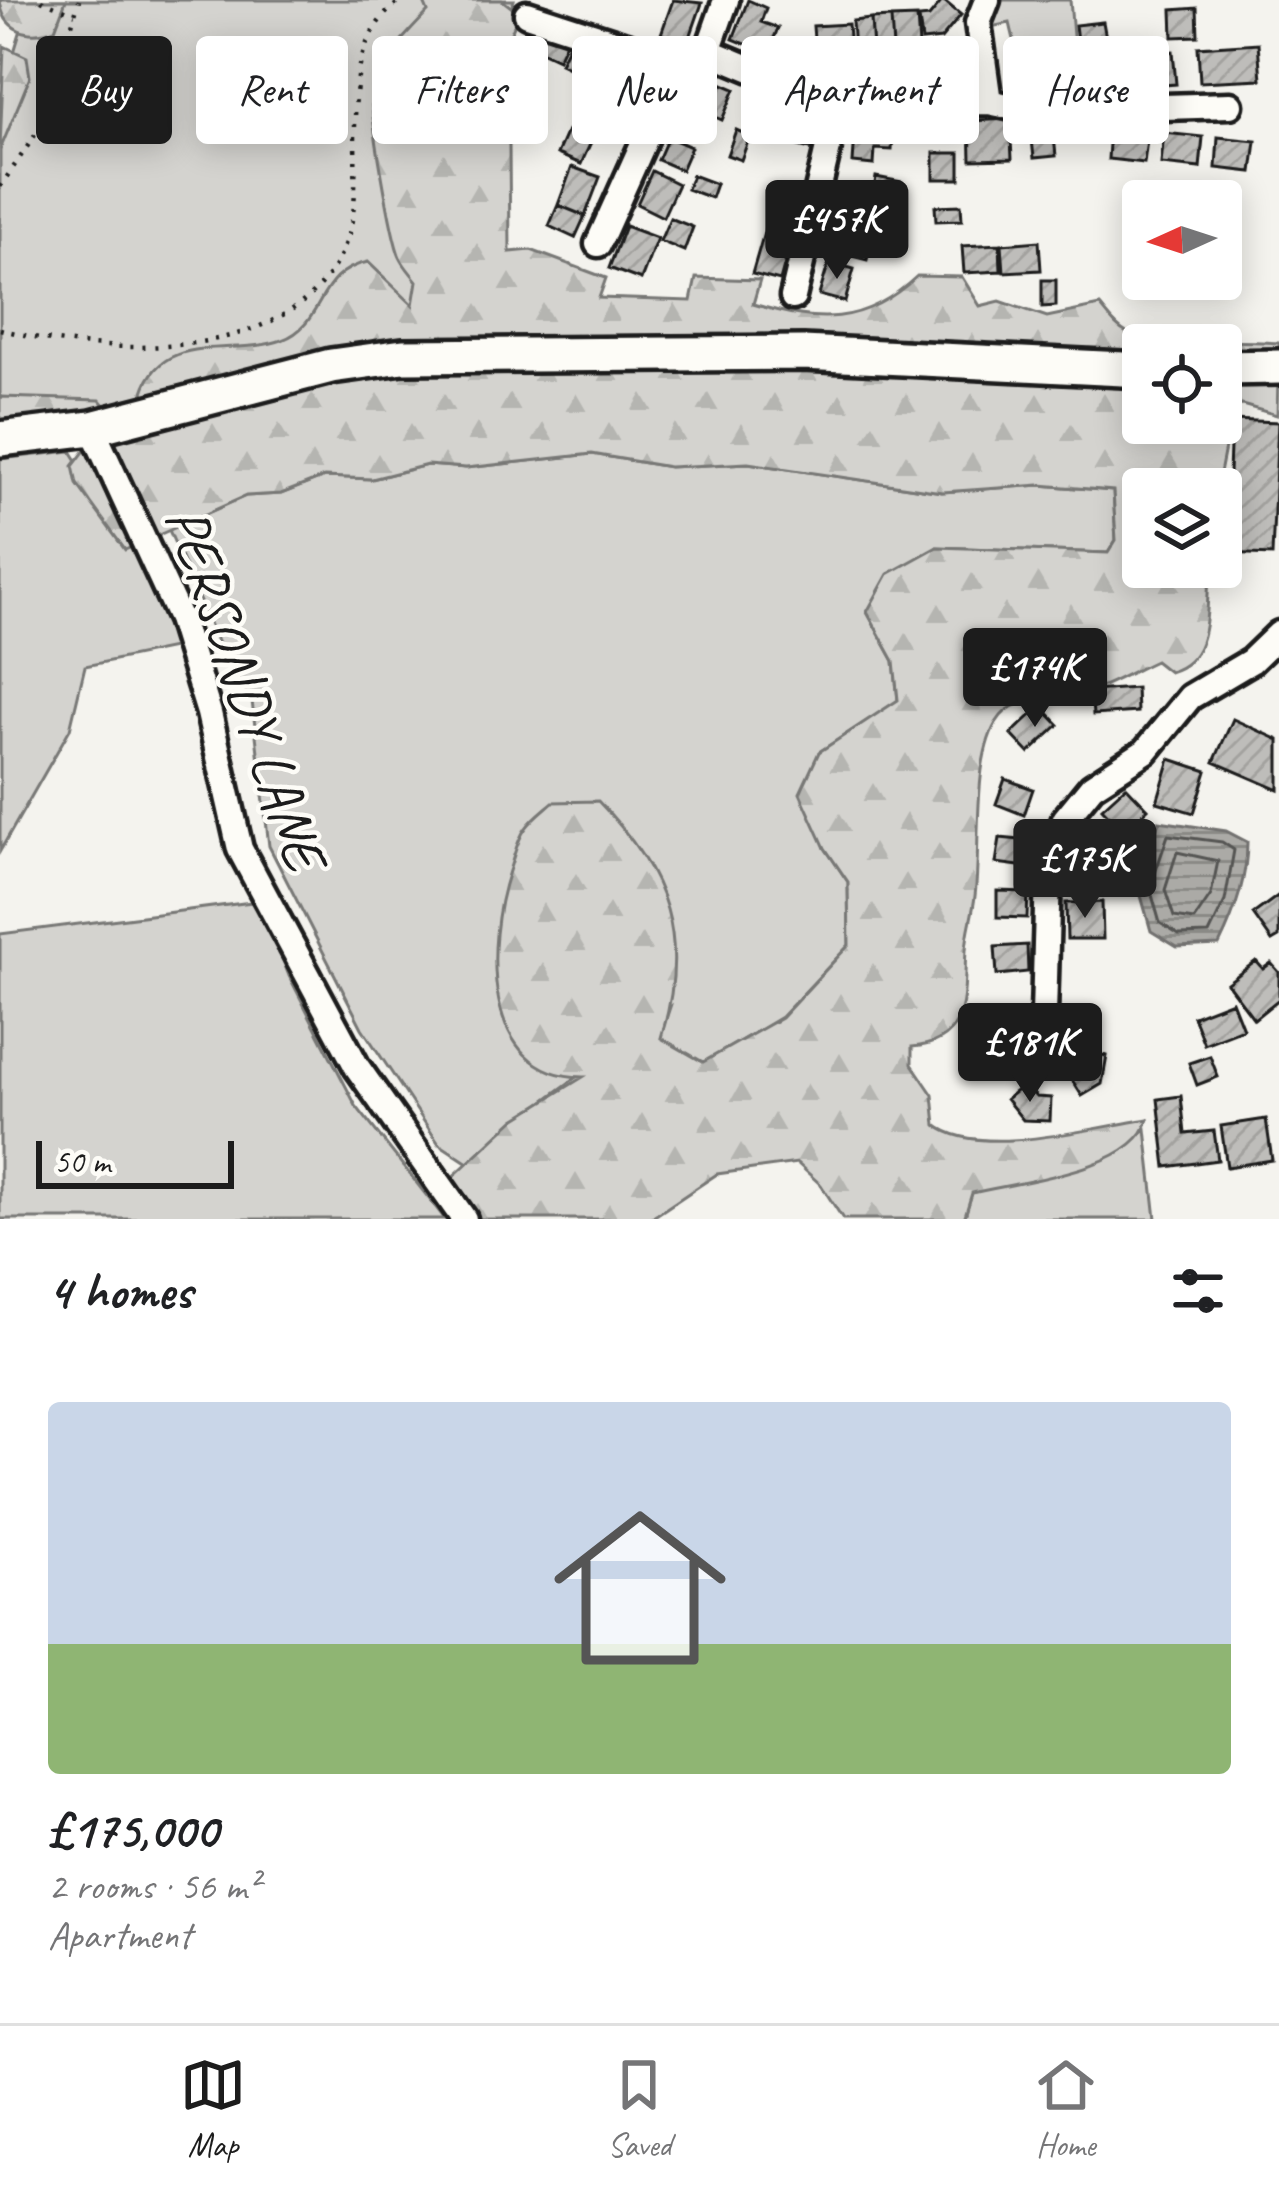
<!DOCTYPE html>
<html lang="en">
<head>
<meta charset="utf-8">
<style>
	:root { --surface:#fff; --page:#f6f6f6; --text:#202124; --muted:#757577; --line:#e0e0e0; --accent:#1c1c1c }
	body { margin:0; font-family:Caveat,sans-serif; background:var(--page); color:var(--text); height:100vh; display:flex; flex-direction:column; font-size:45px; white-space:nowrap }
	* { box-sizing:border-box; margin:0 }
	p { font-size:39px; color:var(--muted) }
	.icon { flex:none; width:66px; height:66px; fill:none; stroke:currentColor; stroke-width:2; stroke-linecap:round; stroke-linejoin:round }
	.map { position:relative; height:1219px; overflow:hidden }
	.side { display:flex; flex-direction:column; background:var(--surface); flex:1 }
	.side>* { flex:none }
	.hud { position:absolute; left:36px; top:36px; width:1209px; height:108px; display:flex; gap:24px }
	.needle { width:78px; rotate:267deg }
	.controls { position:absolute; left:1122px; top:180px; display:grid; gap:24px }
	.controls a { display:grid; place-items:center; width:120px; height:120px; border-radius:12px; background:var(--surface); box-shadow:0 6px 30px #0003; font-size:60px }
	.scale { position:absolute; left:36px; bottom:30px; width:198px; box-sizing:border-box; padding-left:12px; border:6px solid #1c1c1c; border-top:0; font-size:33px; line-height:42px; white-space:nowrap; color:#1c1c1c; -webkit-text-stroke:9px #fdfcf7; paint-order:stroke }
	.price { position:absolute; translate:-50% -102px; padding:0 27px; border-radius:12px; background:var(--accent); color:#fff; font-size:39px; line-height:78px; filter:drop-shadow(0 3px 6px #0008) }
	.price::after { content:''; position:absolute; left:50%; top:72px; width:36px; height:27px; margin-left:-18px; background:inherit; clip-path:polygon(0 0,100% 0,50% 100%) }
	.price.selected { background:#222; color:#fff }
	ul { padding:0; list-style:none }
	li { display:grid; align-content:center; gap:24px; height:636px; padding:0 48px }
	li span { display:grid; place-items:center; height:372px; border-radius:12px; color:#555 }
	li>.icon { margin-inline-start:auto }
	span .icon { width:216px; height:216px; fill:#fffc; stroke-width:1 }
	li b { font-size:51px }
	h2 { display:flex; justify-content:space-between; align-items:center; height:144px; padding:0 48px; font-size:51px }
	.pill { padding:0 42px; border-radius:12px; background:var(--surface); box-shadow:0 6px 30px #0003; font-size:42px; line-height:108px }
	.pill.selected { background:var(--accent); color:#fff }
	.dock { display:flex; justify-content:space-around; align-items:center; height:168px; border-top:3px solid var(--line); background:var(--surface); font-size:33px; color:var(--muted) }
	.dock a { display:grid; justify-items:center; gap:6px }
	.dock .selected { color:var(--accent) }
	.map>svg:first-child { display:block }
	.green { fill:#d4d3cf; stroke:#787876; stroke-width:3 }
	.forest { fill:url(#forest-firs); stroke:#787876; stroke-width:3 }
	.water { fill:url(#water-rules); stroke:#72716f; stroke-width:3 }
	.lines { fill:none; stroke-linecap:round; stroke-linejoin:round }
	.shore { stroke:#555553; stroke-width:3 }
	.building { fill:url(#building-hatch); stroke:#1c1c1c; stroke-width:3 }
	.street-casing { stroke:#1c1c1c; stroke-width:33 }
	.secondary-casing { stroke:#1c1c1c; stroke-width:42 }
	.path { stroke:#1c1c1c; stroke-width:4.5; stroke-dasharray:3 9; stroke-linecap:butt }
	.street { stroke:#fdfcf7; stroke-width:24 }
	.secondary { stroke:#fdfcf7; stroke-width:33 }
	.labels { text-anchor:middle; stroke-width:9; stroke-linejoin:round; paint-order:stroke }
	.street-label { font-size:60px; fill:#1c1c1c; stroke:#fdfcf7 }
</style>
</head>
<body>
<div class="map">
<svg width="1279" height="1219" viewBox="0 0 1279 1219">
	<defs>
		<pattern id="forest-firs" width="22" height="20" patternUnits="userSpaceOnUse" patternTransform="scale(3)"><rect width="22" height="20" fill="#d4d3cf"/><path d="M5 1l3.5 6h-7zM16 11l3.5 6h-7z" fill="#b5b5b1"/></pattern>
		<pattern id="water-rules" width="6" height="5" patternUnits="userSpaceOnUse" patternTransform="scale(3)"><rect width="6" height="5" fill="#abaaa6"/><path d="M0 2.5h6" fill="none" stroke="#8a8a86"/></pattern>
		<pattern id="building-hatch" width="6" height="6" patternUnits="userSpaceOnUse" patternTransform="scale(3)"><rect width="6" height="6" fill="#bebdba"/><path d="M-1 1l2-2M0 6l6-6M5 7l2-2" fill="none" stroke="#a3a29f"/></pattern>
	</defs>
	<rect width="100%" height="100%" fill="#f4f3ee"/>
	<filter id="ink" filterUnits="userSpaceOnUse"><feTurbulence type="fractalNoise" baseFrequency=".00833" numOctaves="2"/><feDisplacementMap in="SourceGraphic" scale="24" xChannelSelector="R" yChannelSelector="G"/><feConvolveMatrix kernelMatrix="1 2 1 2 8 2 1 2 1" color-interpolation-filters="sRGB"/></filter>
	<g filter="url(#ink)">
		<path class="green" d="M30 0H514L505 28 489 323 170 398 0 418V98Z
			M1000 0H1070L1078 96 1019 104 1007 95 1026 90 1010 23 991 27V12Z
			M71 451 133 549 183 646 85 666 70 729 0 851V459Z
			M592 454 669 467 748 463 942 492 1040 485 1113 491 1116 540 1108 553 937 547 867 612 894 661 898 701 819 752 825 848 848 882 849 945 781 1017 703 1063 660 1037 670 1007C604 1061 530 1105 468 1163L439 1144 362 1028 269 846 252 701 225 660 169 530 246 496 281 494 324 477 372 479 427 465 466 468Z
			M260 901 289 976 356 1106 445 1219H0V934Z
			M1146 1129 1156 1219H964L972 1193 1128 1143Z"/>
		<path class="forest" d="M0 0H66L55 29C28 39 3 31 0 0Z
			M423 0H502L519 13 508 40 510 252 531 250 606 278 599 298 691 301 696 278 760 280 753 304C817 323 863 327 917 276L962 277 980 306 1000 301 1047 317 1100 306C1108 315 1116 328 1127 333 1149 343 1245 340 1279 343L1277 415 1242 405 1221 410V345H1143V423H1221V418L1227 437 1217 489H1143V567H1210C1205 606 1214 660 1169 672L1155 661C1133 671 1111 684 1088 692 1059 703 1015 690 996 723 972 764 981 849 975 896 973 914 967 932 966 950 963 996 971 1042 912 1047V1064L933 1095 936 1125C978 1159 1096 1127 1148 1119 1136 1170 1017 1182 972 1193L964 1219H843L821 1185 797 1163 717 1174 650 1219H445L431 1197 515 1119 583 1077C481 1076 485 943 509 871 514 857 517 839 526 828 533 818 544 810 553 802L598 801C668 873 691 939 661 1038L703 1062 781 1018 849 945 848 882 825 848 800 793 819 752 898 700 894 661 867 612 888 574 937 547 1108 553 1116 540 1113 491 1040 485 942 492 748 463 669 467 592 454 466 468 427 465 372 479 324 477 281 494 246 496 125 550 77 484 73 466 89 445 160 418 143 392C162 330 235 357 282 340 326 324 314 273 368 262L413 305 417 281C411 273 404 266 400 257 392 240 368 105 372 89 380 60 408 33 428 12Z
			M4 46 27 57 30 77 0 150Z
			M0 397 100 400 109 411 0 433Z"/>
		<path class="water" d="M1159 821 1226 831 1247 842C1247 877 1234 915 1219 945L1177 947 1151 931 1138 885Z"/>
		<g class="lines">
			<path class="shore" d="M1168 835 1222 842 1234 850 1225 901 1209 934 1179 935 1160 923 1150 888Z
				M1177 852 1218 861 1211 895 1194 920 1174 917 1165 890Z"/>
		</g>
		<path class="building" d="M673 0 702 3 688 43 661 34Z
			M748 0 766 8 761 22 778 28 768 53 733 39Z
			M943 0 961 15 941 39 922 41 919 18 929 17Z
			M1197 8 1198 36 1173 37 1172 10Z
			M917 17 919 46 893 48 891 18Z
			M891 18 893 48 873 49 871 19Z
			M871 19 873 49 854 51 852 21Z
			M536 20 569 35 558 59 526 44Z
			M1103 22 1106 38 1092 39 1094 55 1079 57 1075 25Z
			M848 24 850 51 815 53 813 26Z
			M572 38 604 53 592 78 560 63Z
			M1258 43 1261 79 1200 82 1198 47Z
			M1173 51 1176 84 1108 89 1105 56Z
			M627 63 665 79 654 104 617 89Z
			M695 72 735 89 722 120 702 111 698 122 678 113Z
			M592 81 606 88 595 111 581 104Z
			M761 101 797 110 790 140 753 131Z
			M802 112 826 118 818 151 794 145Z
			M1052 118 1056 156 1034 158 1030 121Z
			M1010 119 1012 159 971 160 970 121Z
			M856 120 894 122 892 150 875 149 874 165 853 163Z
			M1110 129 1148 132 1144 163 1108 159Z
			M736 130 750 136 741 160 727 155Z
			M567 131 591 142 581 164 557 154Z
			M1164 133 1203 137 1200 168 1161 164Z
			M668 137 691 147 681 170 658 160Z
			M1218 137 1256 141 1252 172 1216 168Z
			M934 153H960V179H934Z
			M572 167 600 177 585 216 558 205Z
			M652 171 678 184 663 217 637 204Z
			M692 175 716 184 711 198 687 189Z
			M876 177 902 182 898 206 872 202Z
			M558 205 585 216 575 238 549 226Z
			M961 205 962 220 936 221 935 206Z
			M841 210 877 219 867 260 832 251Z
			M770 212 797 219 780 281 752 274Z
			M670 218 693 227 684 251 660 241Z
			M625 226 657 238 641 280 609 268Z
			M1039 241 1041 270 1004 272 1002 244Z
			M1000 244 1001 271 964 273 962 246Z
			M829 262 854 269 845 302 819 295Z
			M1042 280H1056V306L1042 307Z
			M1231 420 1278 422 1272 555 1226 553Z
			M1136 688 1137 712 1093 715 1091 691Z
			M1041 706 1059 725 1029 753 1011 734Z
			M1233 719 1279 740V790L1214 762Z
			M1170 759 1207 771 1194 813 1157 802Z
			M1005 779 1033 789 1024 815 996 804Z
			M1126 786 1148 809 1124 831 1102 808Z
			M1000 838 1030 841 1027 867 996 863Z
			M1077 838 1111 848 1101 882 1067 873Z
			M997 891 1028 892 1027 918 997 917Z
			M1279 895V937L1272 941 1253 914Z
			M1102 902 1103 939H1067L1066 903Z
			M1027 945 1028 972 997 975 995 947Z
			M1256 961 1263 969 1271 963 1279 972V999L1254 1019 1227 983Z
			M1232 1001 1243 1029 1204 1044 1193 1016Z
			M970 1032H1002L1003 1058 971 1059Z
			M1086 1052 1107 1056 1102 1084 1082 1096 1069 1075 1083 1067Z
			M1210 1056 1218 1077 1197 1085 1189 1063Z
			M1025 1084 1036 1097 1051 1098 1050 1121 1023 1120 1006 1099Z
			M1181 1096 1185 1134 1214 1131 1218 1160 1166 1167 1158 1099Z
			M1266 1119 1272 1160 1227 1167 1221 1126Z"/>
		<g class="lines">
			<defs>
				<path id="street" d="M726 0 708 51 838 105 989 102 978 23 987 0
					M527 14 684 65
					M989 102 1031 111 1230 105
					M598 244 673 77 708 51
					M793 297 838 105
					M92 428 180 619 209 713 240 849 357 1067 464 1219
					M1043 1050 1048 873 1065 819 1092 786 1146 751 1190 697 1251 661 1279 634"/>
				<path id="secondary" d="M1221 368 1279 367
					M0 439 92 428 331 366 403 356 803 353 1143 370"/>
			</defs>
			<use href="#street" class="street-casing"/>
			<use href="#secondary" class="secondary-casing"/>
			<path class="path" d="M41 0 75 14
				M0 187 44 122 79 0
				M0 329C108 359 319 367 351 225 366 154 331 47 402 0"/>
			<use href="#street" class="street"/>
			<use href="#secondary" class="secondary"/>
		</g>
	</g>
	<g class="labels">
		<g class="street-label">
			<text transform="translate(247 687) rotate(71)" y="21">PERSONDY LANE</text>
		</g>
	</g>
</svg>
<div class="controls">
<a><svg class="needle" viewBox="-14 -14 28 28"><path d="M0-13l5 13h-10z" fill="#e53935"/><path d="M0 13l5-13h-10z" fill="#757577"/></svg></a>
<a><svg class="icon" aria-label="locate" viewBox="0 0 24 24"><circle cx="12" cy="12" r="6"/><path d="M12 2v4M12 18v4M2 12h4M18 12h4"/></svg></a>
<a><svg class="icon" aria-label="layers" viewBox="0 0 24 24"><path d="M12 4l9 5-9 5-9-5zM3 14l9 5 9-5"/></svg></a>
</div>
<div class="scale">50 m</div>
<b class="price" style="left:837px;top:282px">£457K</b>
<b class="price" style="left:1035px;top:730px">£174K</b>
<b class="price selected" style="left:1085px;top:921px">£175K</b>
<b class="price" style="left:1030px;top:1105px">£181K</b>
<div class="hud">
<a class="pill selected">Buy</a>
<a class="pill">Rent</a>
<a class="pill">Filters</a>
<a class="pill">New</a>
<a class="pill">Apartment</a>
<a class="pill">House</a>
</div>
</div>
<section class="side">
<h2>4 homes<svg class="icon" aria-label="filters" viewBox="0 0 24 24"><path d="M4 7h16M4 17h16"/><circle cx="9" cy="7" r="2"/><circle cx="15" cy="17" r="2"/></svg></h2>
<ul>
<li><span style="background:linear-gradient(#c9d6e8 65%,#8fb573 0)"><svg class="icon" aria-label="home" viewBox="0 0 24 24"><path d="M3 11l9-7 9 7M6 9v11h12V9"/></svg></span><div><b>£175,000</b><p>2 rooms · 56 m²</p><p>Apartment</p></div></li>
</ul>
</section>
<nav class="dock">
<a class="selected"><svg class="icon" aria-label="map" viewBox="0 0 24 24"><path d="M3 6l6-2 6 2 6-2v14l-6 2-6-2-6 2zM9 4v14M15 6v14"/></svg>Map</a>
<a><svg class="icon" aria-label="saved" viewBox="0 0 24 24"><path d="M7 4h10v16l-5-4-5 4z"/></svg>Saved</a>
<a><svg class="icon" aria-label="home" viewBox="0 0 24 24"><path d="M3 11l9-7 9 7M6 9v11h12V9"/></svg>Home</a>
</nav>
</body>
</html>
